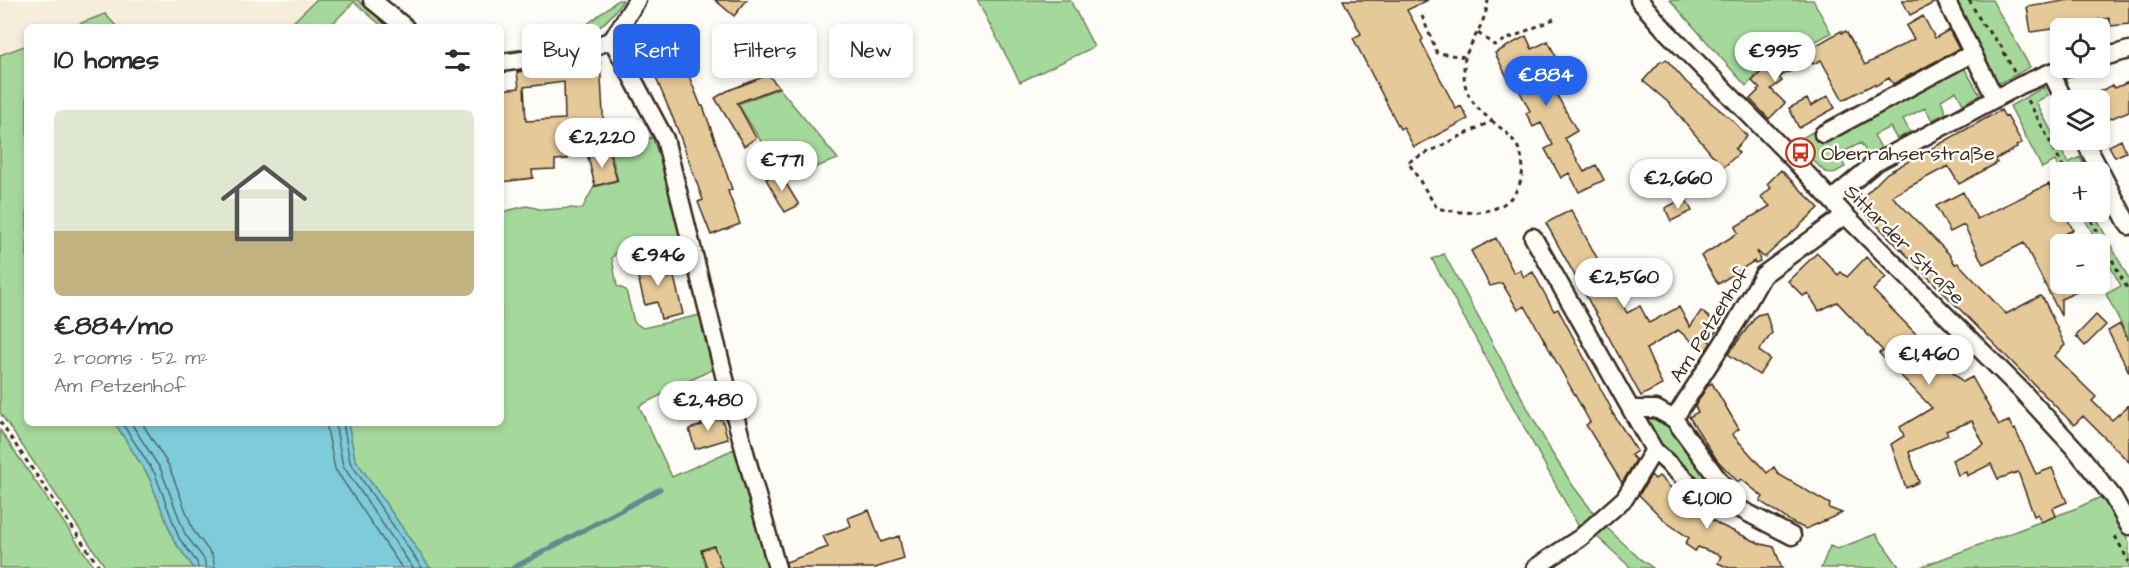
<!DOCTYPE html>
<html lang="en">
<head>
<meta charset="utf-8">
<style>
	:root { --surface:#fff; --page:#f7f7f7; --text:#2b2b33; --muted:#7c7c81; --accent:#2563eb }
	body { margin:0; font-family:"Architects Daughter",sans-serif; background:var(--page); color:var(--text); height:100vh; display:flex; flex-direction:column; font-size:22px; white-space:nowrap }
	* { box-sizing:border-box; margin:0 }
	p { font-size:20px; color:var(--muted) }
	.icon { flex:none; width:33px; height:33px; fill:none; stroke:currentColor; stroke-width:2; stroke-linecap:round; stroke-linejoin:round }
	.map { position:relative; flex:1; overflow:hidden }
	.details { position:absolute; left:24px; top:24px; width:480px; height:402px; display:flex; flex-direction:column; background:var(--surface); border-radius:9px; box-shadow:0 3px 9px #0003 }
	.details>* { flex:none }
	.hud { position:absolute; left:522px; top:24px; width:570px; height:54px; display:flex; gap:12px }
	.controls { position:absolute; left:2050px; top:18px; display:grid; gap:12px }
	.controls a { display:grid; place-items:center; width:60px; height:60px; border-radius:9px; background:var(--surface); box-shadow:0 3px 9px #0003; font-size:30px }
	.price { position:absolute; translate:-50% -51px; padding:0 14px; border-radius:21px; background:#fff; color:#222; font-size:20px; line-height:39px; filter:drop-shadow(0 2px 3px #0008) }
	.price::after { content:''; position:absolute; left:50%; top:36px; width:18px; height:14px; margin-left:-9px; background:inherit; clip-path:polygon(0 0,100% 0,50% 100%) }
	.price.on { background:var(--accent); color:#fff }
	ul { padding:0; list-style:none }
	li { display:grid; align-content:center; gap:12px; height:318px; padding:0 30px }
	li span { display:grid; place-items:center; height:186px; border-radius:9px; color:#555 }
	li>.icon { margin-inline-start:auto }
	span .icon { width:108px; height:108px; fill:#fffc; stroke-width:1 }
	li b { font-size:26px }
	h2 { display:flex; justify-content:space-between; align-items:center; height:72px; padding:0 30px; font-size:26px }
	.chip { padding:0 21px; border-radius:9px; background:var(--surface); box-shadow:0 3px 9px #0003; font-size:21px; line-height:54px }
	.chip.on { background:var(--accent); color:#fff }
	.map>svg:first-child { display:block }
	.built { fill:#f6eddb }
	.green { fill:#a5d99b; stroke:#70825c; stroke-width:1.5 }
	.water { fill:#7dccdb; stroke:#638b8f; stroke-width:1.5 }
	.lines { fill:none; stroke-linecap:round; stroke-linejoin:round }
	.shore { stroke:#556b6a; stroke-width:1.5 }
	.stream { stroke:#638b8f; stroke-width:5 }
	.building { fill:#e6c999; stroke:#3b2a1e; stroke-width:1.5; fill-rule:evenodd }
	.minor-casing { stroke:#3b2a1e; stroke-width:21 }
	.path { stroke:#3b2a1e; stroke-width:3; stroke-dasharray:4.5 4.5; stroke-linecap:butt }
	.minor { stroke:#fdfcf7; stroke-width:16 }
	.labels { text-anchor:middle; stroke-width:5; stroke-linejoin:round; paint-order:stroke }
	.poi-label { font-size:20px; fill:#3b2a1e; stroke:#fdfcf7; text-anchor:start }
	.street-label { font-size:20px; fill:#3b2a1e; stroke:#fdfcf7 }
</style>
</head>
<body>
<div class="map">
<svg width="2129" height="568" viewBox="0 0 2129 568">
	<rect width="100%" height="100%" fill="#fdfcf7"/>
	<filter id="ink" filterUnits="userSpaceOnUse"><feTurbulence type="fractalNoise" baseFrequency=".0167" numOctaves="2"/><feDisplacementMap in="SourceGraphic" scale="12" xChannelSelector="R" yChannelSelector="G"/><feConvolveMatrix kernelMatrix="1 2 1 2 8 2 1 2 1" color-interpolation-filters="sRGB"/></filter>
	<g filter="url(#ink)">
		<path class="built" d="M0 0H316L288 27H117L105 14 71 27H27V45L0 55Z"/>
		<path class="green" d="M316 0H358L384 23 383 27 354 2 329 27H288Z
			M618 0H623C591 50 554 47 501 56V52L562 44Z
			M977 0H1070L1094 47 1020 82Z
			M1670 0H1813L1831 33 1761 71 1746 86Z
			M1955 0H1992L2030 67 1998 84Z
			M105 14 117 27H71Z
			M27 45V423H115L149 477 174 541 194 568H106L0 413V55Z
			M1963 66 1980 95 1963 104 1956 91 1941 100 1946 113 1932 120 1925 108 1903 119 1910 132 1897 139 1890 127 1874 135 1881 148 1868 155 1861 143 1839 154 1845 167 1834 173 1825 172 1795 142 1818 129Z
			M2044 87 2048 95 2036 102 2068 163 2080 157 2083 163 2064 172 2061 173 2055 161 2042 168 2010 106Z
			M779 88 838 159 784 179 738 104Z
			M652 137 664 168 681 238 649 246 646 245 616 253 612 258 617 286 626 290 634 322 643 328 700 315 713 369 639 406 672 477 734 449 769 568H430L355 459 348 423H501V212L527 206 544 210 570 208 582 209 594 187 618 181 611 153Z
			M2081 212H2093L2129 279V339L2106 294 2121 286Z
			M1444 254 1552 453 1573 486 1597 517 1580 529 1432 259Z
			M1657 414 1669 420 1666 424 1673 430 1714 487 1706 493 1662 449 1647 425 1649 417Z
			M0 430 95 568H0Z
			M2105 495 2129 542V568H1918L2077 508Z
			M1604 525 1639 558 1653 568H1632L1629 566 1594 534Z
			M1876 534 1900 568H1821L1830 546 1837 549Z"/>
		<path class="water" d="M115 423H348L355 459 430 568H194L174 541 149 477Z"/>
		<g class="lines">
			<path class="shore" d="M122 423 155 474 179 538 197 562 198 568
				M131 423 161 470 185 534 204 559 206 568
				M142 423 169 466 193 530 212 555 215 568
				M326 423 335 469 402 568
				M335 423 343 466 413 568
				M343 423 350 462 422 568"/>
			<path class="stream" d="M513 568 660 489"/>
		</g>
		<path class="building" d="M715 0H747L734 16Z
			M1343 0H1428L1407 10 1423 39 1421 41 1456 109 1461 106 1468 119 1414 147 1403 127 1400 129 1353 38 1361 34Z
			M1902 0H1936V2L1910 15Z
			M2070 0H2129V24L2111 26 2109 18 2072 24 2073 28H2059L2031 32 2027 7Z
			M1923 16 1935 38 1949 30 1959 49 1893 84 1889 78 1875 86 1874 84 1843 100 1821 60 1813 64 1806 51 1841 31 1842 33 1846 31 1865 65 1914 39 1906 26Z
			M670 29 701 106H703L732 189 728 191 740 224 711 235 698 202 703 200 677 128 640 40Z
			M1526 36 1532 49 1548 41 1556 57 1540 65 1577 131 1565 138 1584 172 1596 165 1604 180 1579 192 1569 173 1561 178 1545 149 1553 145 1541 123 1533 127 1526 113 1530 111 1512 77 1508 79 1495 53Z
			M1803 48 1810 61 1779 77 1782 81 1771 89 1785 103 1769 119 1750 99 1760 89 1752 81 1761 72Z
			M1666 59 1687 83 1731 119 1747 136 1735 149 1739 153 1723 168 1669 103 1643 81 1661 61 1663 62Z
			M600 61 604 131 566 132 568 159 555 160V169L532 170 533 178 501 182V90L519 88 517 72ZM564 82 565 119 526 121 524 87Z
			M768 75 779 87 737 103 756 138 744 146 715 98 727 91Z
			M2129 82V111L2100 123V91L2113 85 2115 88Z
			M1828 96 1835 108 1799 128 1789 108 1807 99 1811 106Z
			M2001 110 2005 117 2007 116 2022 143 2016 146 2017 148 1996 159 1997 163 1959 184 1948 166 1892 196 1949 254 1955 264 1958 263 2006 314 2040 296 2044 300 2065 345 2054 356 2096 397 2092 401 2112 420 2129 405V462L2083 416 2074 425 1856 204 1887 173Z
			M2121 140 2126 152 2115 157 2109 146Z
			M609 152 617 180 595 186 588 157Z
			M1781 170 1819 208 1765 257 1762 256 1757 251 1760 261 1755 263 1754 261 1718 284 1701 256 1738 233 1735 227 1770 206 1761 197 1771 188 1767 184Z
			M779 172 799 205 785 212 766 179Z
			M2049 184 2061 212H2064L2073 230 2061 236V284H2094L2061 299V316L2024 243 1983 264 1964 225 1950 232 1936 206 1963 192 1977 219Z
			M1685 198 1692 211 1671 221 1665 208Z
			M1571 210 1627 313 1640 306 1649 323 1679 307 1690 327 1701 311 1720 326 1709 341 1711 343 1706 350 1700 346 1701 349 1678 330 1646 349 1662 385 1641 396 1546 223Z
			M1496 238 1514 273 1520 270 1524 277 1533 272 1554 311 1558 309 1611 408 1610 409 1637 451 1631 455 1636 460 1622 483 1586 425 1590 422 1525 306 1518 310 1502 283 1490 286 1471 251Z
			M1817 253 1838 275 1841 272 1847 277 1866 257 1886 277 1873 290 1963 382 1972 377 1999 425 2009 421 2013 430 2015 429 2036 474 2052 468 2067 502 2053 508 2056 516 2041 522 2038 514 2034 516 2018 472 1998 479 1991 464 1967 476 1966 472 1958 475 1952 460 1984 445 1972 421 1946 431 1948 435 1909 452 1919 482 1906 488 1891 444 1904 436 1900 427 1932 408 1879 353 1883 351 1837 302 1819 311 1808 293 1803 296 1788 281Z
			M661 255 667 278 674 277 683 314 661 319 657 302 645 305 634 261Z
			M1766 313 1772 333 1759 351 1770 359 1759 375 1728 354 1757 315Z
			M2096 315 2106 325 2085 346 2076 336Z
			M2120 324 2129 342V372L2108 331Z
			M1712 383 1739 429 1732 434 1767 473 1774 467 1778 474 1830 504 1829 508 1842 513 1806 529 1793 523 1760 501 1763 497 1741 479 1738 482 1717 460 1689 417 1698 412 1695 406 1708 385Z
			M714 413 716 420 722 419 728 439 695 449 689 429 702 425 700 417Z
			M1651 475 1655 479 1659 476 1682 499 1720 525 1761 544 1774 547 1782 568H1729L1718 563 1721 556 1698 547 1695 551 1685 544 1689 538 1666 522 1639 495Z
			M869 510 881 542 899 536 904 559 875 568H787L786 562 828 547 823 536 851 526 848 518Z
			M714 546 722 568H707L701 550Z"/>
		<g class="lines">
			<defs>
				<path id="minor" d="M372 0 405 27
					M1639 0 1665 30 1795 161 1845 215 2020 389 2077 451 2113 497 2129 526
					M1946 0 1995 98
					M612 40 665 139 727 387 777 568
					M612 40 637 0
					M2100 58 2129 50
					M501 63 582 51 612 40
					M2051 72 2064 100
					M1823 134 1973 53
					M2084 140 2129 226
					M1831 200 1875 163 2021 85 2051 72 2067 68
					M1533 237 1654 450 1704 497 1740 509
					M1632 409H1656L1674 419 1740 509 1792 536
					M1674 419 1737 321 1763 275 1845 215
					M1535 568 1580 538 1625 498 1654 450"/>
			</defs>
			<use href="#minor" class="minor-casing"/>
			<path class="path" d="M1969 0 1983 25 2001 46 2014 72
				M1422 16 1437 53 1465 57C1473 38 1486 22 1488 0
				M1478 33 1494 45 1554 19
				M1465 57C1461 89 1468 101 1492 121L1408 162 1437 208C1454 212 1476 215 1493 209 1522 200 1532 163 1513 140 1507 132 1499 127 1492 121
				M2028 100 2066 172
				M2087 212 2129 292
				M0 422 100 568
				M2115 536 2129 562"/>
			<use href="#minor" class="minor"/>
		</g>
	</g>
	<defs>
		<symbol id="bus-ring" viewBox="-11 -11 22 22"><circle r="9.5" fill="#fdfcf7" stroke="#c8321e" stroke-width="1.5"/><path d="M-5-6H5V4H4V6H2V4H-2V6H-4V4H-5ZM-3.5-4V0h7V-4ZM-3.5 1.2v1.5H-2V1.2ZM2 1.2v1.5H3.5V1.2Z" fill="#c8321e"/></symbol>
	</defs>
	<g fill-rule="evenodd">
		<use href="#bus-ring" x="1784" y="136" width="33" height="33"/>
	</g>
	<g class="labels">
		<g class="poi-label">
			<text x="1821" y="160">Oberrahserstraße</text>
		</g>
		<g class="street-label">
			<text transform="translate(1905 244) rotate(45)" y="7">Sittarder Straße</text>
			<text transform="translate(1709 324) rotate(-58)" y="7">Am Petzenhof</text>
		</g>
	</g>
</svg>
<div class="controls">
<a><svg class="icon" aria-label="locate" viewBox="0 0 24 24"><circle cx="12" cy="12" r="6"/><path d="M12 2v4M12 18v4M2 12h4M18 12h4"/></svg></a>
<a><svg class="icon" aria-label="layers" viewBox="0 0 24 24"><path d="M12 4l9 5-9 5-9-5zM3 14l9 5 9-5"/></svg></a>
<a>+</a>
<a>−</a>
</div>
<b class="price" style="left:1775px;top:83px">€995</b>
<b class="price on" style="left:1546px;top:107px">€884</b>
<b class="price" style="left:602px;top:169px">€2,220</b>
<b class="price" style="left:782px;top:192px">€771</b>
<b class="price" style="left:1678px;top:210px">€2,660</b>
<b class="price" style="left:658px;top:287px">€946</b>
<b class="price" style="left:1624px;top:309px">€2,560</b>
<b class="price" style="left:1929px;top:386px">€1,460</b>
<b class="price" style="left:708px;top:432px">€2,480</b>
<b class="price" style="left:1707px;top:530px">€1,010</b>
<div class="hud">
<a class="chip">Buy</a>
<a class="chip on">Rent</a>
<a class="chip">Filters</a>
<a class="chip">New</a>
</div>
<section class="details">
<h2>10 homes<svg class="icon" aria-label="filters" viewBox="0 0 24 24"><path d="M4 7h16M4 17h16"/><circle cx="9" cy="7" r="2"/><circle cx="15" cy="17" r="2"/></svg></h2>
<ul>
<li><span style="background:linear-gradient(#dfe7d0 65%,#c2b280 0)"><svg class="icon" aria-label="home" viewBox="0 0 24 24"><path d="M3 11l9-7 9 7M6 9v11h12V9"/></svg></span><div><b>€884/mo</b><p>2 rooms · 52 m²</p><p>Am Petzenhof</p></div></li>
</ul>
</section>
</div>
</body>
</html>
